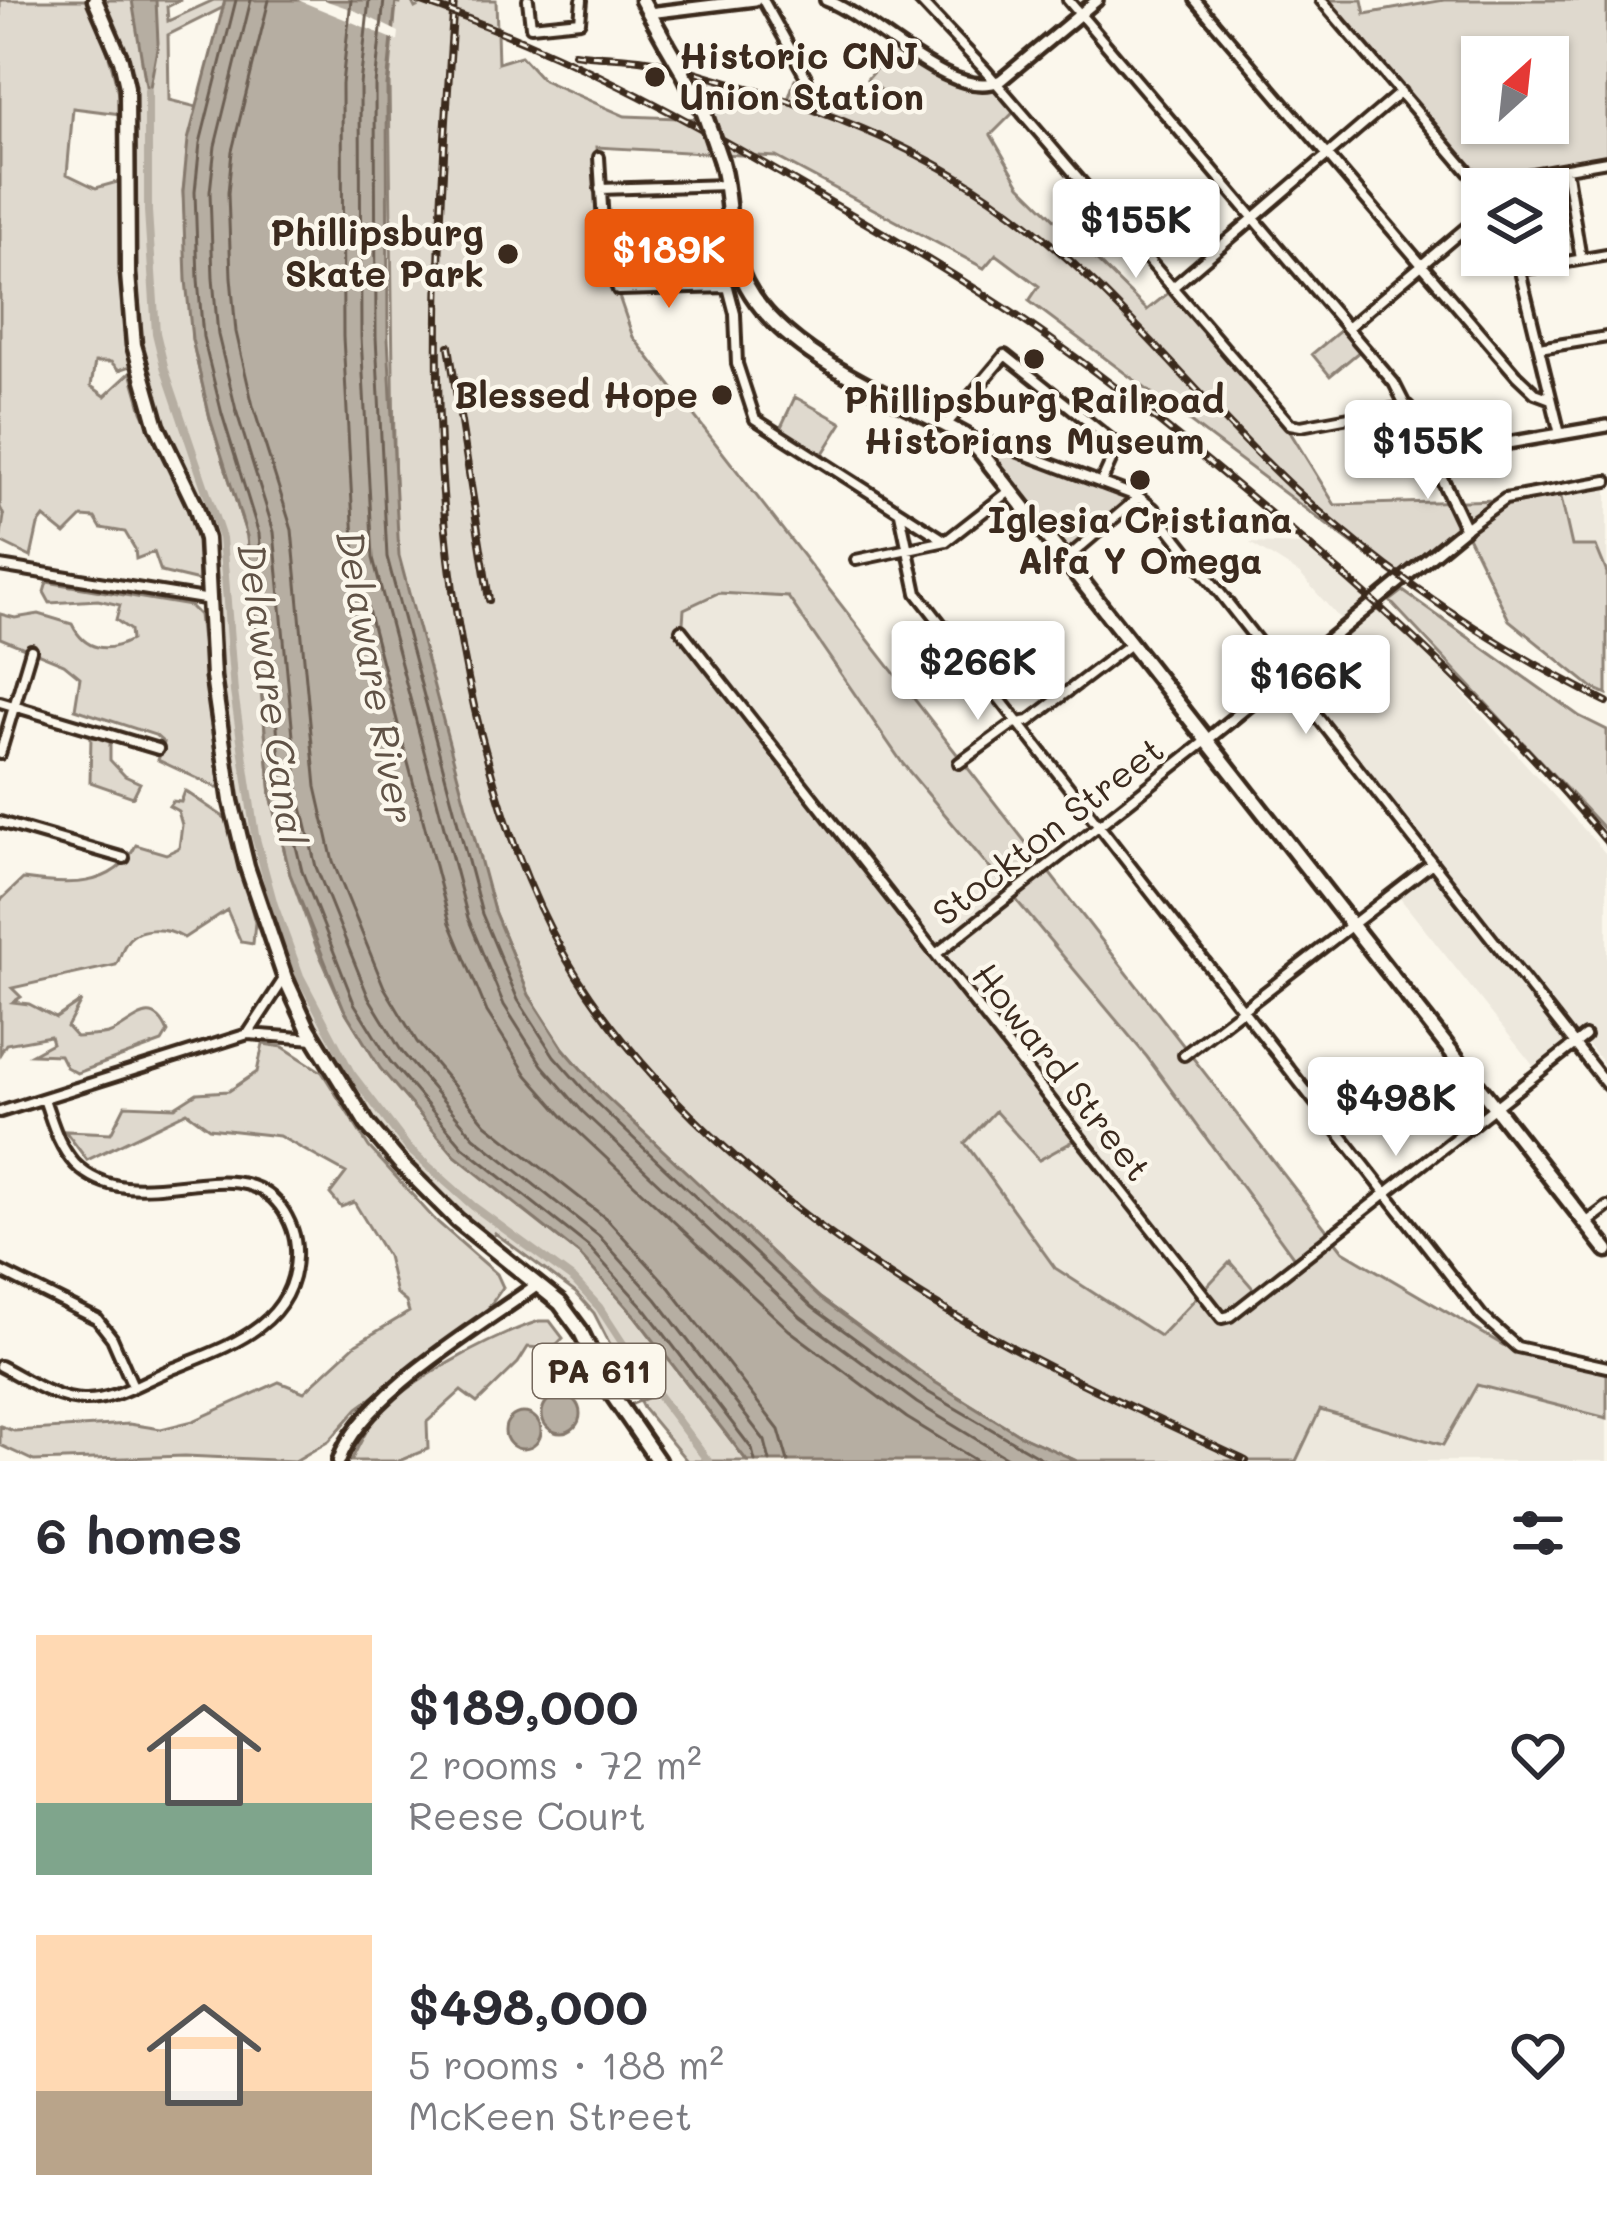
<!DOCTYPE html>
<html lang="en">
<head>
<meta charset="utf-8">
<style>
	:root { --surface:#fff; --page:#f7f7f7; --text:#2b2b33; --muted:#7c7c81; --accent:#ea580c }
	body { margin:0; font-family:Mali,sans-serif; background:var(--page); color:var(--text); height:100vh; display:flex; flex-direction:column; font-size:45px; white-space:nowrap }
	* { box-sizing:border-box; margin:0 }
	p { font-size:39px; color:var(--muted) }
	.icon { flex:none; width:66px; height:66px; fill:none; stroke:currentColor; stroke-width:2; stroke-linecap:round; stroke-linejoin:round }
	.map { position:relative; height:1461px; overflow:hidden }
	.sheet { display:flex; flex-direction:column; background:var(--surface); flex:1 }
	.sheet>* { flex:none }
	.needle { width:78px; rotate:27deg }
	.fabs { position:absolute; left:1461px; top:36px; display:grid; gap:24px }
	.fabs a { display:grid; place-items:center; width:108px; height:108px; border-radius:0px; background:var(--surface); box-shadow:0 3px 9px #0004; font-size:60px }
	.price { position:absolute; translate:-50% -102px; padding:0 27px; border-radius:12px; background:#fff; color:#222; font-size:39px; line-height:78px; filter:drop-shadow(0 3px 6px #0008) }
	.price::after { content:''; position:absolute; left:50%; top:72px; width:36px; height:27px; margin-left:-18px; background:inherit; clip-path:polygon(0 0,100% 0,50% 100%) }
	.price.on { background:var(--accent); color:#fff }
	ul { padding:0; list-style:none }
	li { display:flex; align-items:center; gap:36px; height:300px; padding:0 36px }
	li span { display:grid; place-items:center; flex:none; width:336px; height:240px; border-radius:0px; color:#555 }
	li>.icon { margin-inline-start:auto }
	span .icon { width:144px; height:144px; fill:#fffc; stroke-width:1 }
	li b { font-size:51px }
	h2 { display:flex; justify-content:space-between; align-items:center; height:144px; padding:0 36px; font-size:51px }
	.map>svg:first-child { display:block }
	.built { fill:#ede8dd }
	.green { fill:#dfd9ce; stroke:#8d8276; stroke-width:3; fill-rule:evenodd }
	.water { fill:#b6aea2; stroke:#85796d; stroke-width:3 }
	.pier { fill:#fbf7ec }
	.lines { fill:none; stroke-linecap:round; stroke-linejoin:round }
	.shore { stroke:#6c5f53; stroke-width:3 }
	.stream { stroke:#85796d; stroke-width:3 }
	.canal { stroke:#b6aea2; stroke-width:8 }
	.minor-casing { stroke:#3b2a1e; stroke-width:16 }
	.tertiary-casing { stroke:#3b2a1e; stroke-width:18 }
	.secondary-casing { stroke:#3b2a1e; stroke-width:20 }
	.primary-casing { stroke:#3b2a1e; stroke-width:21 }
	.trunk-casing { stroke:#3b2a1e; stroke-width:21 }
	.minor { stroke:#fbf7ec; stroke-width:8 }
	.tertiary { stroke:#fbf7ec; stroke-width:9 }
	.secondary { stroke:#fbf7ec; stroke-width:10 }
	.primary { stroke:#fbf7ec; stroke-width:12 }
	.trunk { stroke:#fbf7ec; stroke-width:12 }
	.rail-casing { stroke:#3b2a1e; stroke-width:8 }
	.rail { stroke:#fbf7ec; stroke-width:3; stroke-dasharray:9; stroke-linecap:butt }
	.primary-bridge-casing { stroke:#3b2a1e; stroke-width:21; stroke-linecap:butt }
	.primary-bridge { stroke:#fbf7ec; stroke-width:12 }
	.poi-dot { fill:#3b2a1e; stroke:#fbf7ec; stroke-width:4.5 }
	.labels { text-anchor:middle; stroke-width:9; stroke-linejoin:round; paint-order:stroke }
	.shield { fill:#fbf7ec; stroke:#75685c; stroke-width:3 }
	.shield-label { font-size:33px; font-weight:bold; fill:#3b2a1e }
	.poi-label { font-size:36px; font-weight:bold; fill:#3b2a1e; stroke:#fbf7ec; text-anchor:end }
	.street-label { font-size:36px; fill:#3b2a1e; stroke:#fbf7ec }
	.water-label { font-size:39px; font-style:italic; fill:#605246; stroke:#fbf7ec }
</style>
</head>
<body>
<div class="map">
<svg width="1607" height="1461" viewBox="0 0 1607 1461">
	<rect width="100%" height="100%" fill="#fbf7ec"/>
	<filter id="ink" filterUnits="userSpaceOnUse"><feTurbulence type="fractalNoise" baseFrequency=".00833" numOctaves="2"/><feDisplacementMap in="SourceGraphic" scale="24" xChannelSelector="R" yChannelSelector="G"/><feConvolveMatrix kernelMatrix="1 2 1 2 8 2 1 2 1" color-interpolation-filters="sRGB"/></filter>
	<g filter="url(#ink)">
		<path class="built" d="M1607 485V573L1596 546 1572 547 1560 493Z
			M1250 543 1303 545 1422 648 1607 855V1068L1578 1032 1535 1068 1395 892 1431 865 1283 678 1347 627 1300 574Z
			M718 593 787 596 903 764 1147 1057 1297 1262 1257 1293 1230 1263 1160 1336 1055 1268 965 1143 995 1110 682 637 684 609Z
			M1477 1384 1607 1418V1461H1296L1320 1410Z"/>
		<path class="green" d="M0 0H86C105 38 116 72 121 114L73 108 67 174 96 188 121 181 123 286 131 366 119 370 111 362H95L91 386 105 396 131 372 142 411 200 537 199 581 161 572 154 552 136 559 135 549 125 532 101 528 95 518 82 517 65 534 44 517 38 525 31 557 0 542 4 516 0 507Z
			M101 0H181L167 7 168 21 214 0H225L224 7 168 35 169 100 197 107 183 191 192 339 210 418 247 536 271 795 290 874 317 949 344 1009 381 1068 502 1194 579 1254 635 1316 747 1461H687L643 1408 594 1313 576 1293 495 1233 491 1241C448 1203 402 1164 369 1117 277 986 236 836 220 679 215 630 216 581 211 533L204 511 165 432 138 341 133 295 132 89 122 41Z
			M401 0H411L415 8 430 0H496L498 63 521 56 543 80 625 116 705 119 685 70 788 100 795 79 877 107 886 95 867 79 898 43 945 75 997 82 1019 107 991 135 1020 185 1147 310 1172 290 1282 419 1335 505 1498 500 1560 493 1572 546H1596L1607 573V694L1593 688 1509 620 1465 530 1403 582 1029 301 1039 286 996 254 984 268 776 157 597 147 607 262 633 337 1343 1251 1503 1345 1607 1363V1418L1477 1385 1443 1445 1320 1410 1296 1461H1077L1020 1435 933 1381 820 1298 601 1092 563 1048 529 995 494 911 396 592 389 82 396 3 400 4ZM718 593 788 597 903 764 1147 1057 1297 1262 1257 1293 1230 1262 1160 1336 1055 1268 965 1143 995 1111 1039 1160 1079 1138 682 637 684 609Z
			M1322 0H1362L1365 14 1444 0H1607V160L1482 185ZM1482 57H1548V123H1482Z
			M1341 330 1360 351 1330 376 1312 354Z
			M795 397 842 423 822 455 780 429Z
			M966 436 1139 497 1065 560Z
			M47 582 190 606 199 615 220 789 158 760 164 743 155 735 75 709 80 677 64 664 0 638V614L15 618 39 614 72 624C85 651 107 653 131 640L130 630 116 620 120 605 98 600 50 603 44 592Z
			M1403 591 1579 716 1607 730V832L1390 601Z
			M91 736 110 742V760L125 776 140 783 133 797 90 782Z
			M185 791 228 820 255 922 253 944 241 942 227 910 184 938C167 928 136 924 125 945 121 951 120 959 116 965L12 988 21 997 13 1002 29 1004 56 1018 81 1001 67 1027 76 1037C86 1036 99 1036 108 1034 130 1028 151 993 168 1032L162 1042 77 1073 66 1067 60 1055 32 1054 52 1043 50 1036 6 1044 0 1054V901L23 879C64 885 114 890 136 845L166 854 179 848 182 825 178 811 169 806 173 801 181 802Z
			M263 1044 283 1047 322 1072 369 1147 435 1220 497 1274 503 1287 482 1317 358 1408 329 1441 295 1461 185 1456 34 1461 0 1445V1426L14 1431 129 1424 161 1429 193 1421 279 1382 304 1392 356 1344 409 1312 406 1302 396 1294 387 1256 354 1202 341 1207 330 1194 346 1173 279 1136 209 1128 187 1112 87 1160 65 1131 111 1133 125 1105 175 1107 197 1093 229 1091 257 1072Z
			M539 1321H550L563 1338 552 1349 528 1347 518 1363 477 1403 461 1391 427 1422 428 1449 399 1461H351C358 1448 365 1431 374 1419 408 1380 491 1337 539 1321Z"/>
		<path class="water" d="M132 0H156L158 43 148 98Z
			M225 0H396L387 86 388 337 399 556 494 911 529 995 563 1048 601 1092 820 1298 933 1381 1020 1435 1077 1461H747L635 1316 579 1254 455 1156 380 1068 344 1009 290 874 271 795 247 536 210 418 192 339 186 280 183 191 188 140Z
			M542 1414a19 19 0 1 1 38 0a19 19 0 1 1-38 0Z
			M505 1431a18 18 0 1 1 36 0a18 18 0 1 1-36 0Z"/>
		<path class="pier" d="M298 0H324L356 11 399 32 398 41Z"/>
		<g class="lines">
			<path class="shore" d="M236 0 200 143 195 192 198 279 203 337 222 414 259 534 283 792 302 871 354 1003 390 1061 463 1147 588 1246 645 1309 752 1449 755 1461
				M251 0 215 146 210 192 213 278 218 335 236 410 274 532 298 790 316 867 368 996 402 1052 474 1137 599 1236 656 1299 765 1441 770 1461
				M269 0 232 151 228 193 231 277 236 332 253 406 292 530 316 787 333 862 384 987 417 1042 486 1124 608 1220 668 1286 779 1430 788 1461
				M351 0 342 84 343 337 355 560 450 923 487 1012 527 1075 569 1123 789 1330 907 1418 977 1461
				M369 0 360 85 361 337 373 558 468 918 504 1005 542 1065 582 1111 801 1317 917 1403 1012 1461
				M384 0 375 85 376 337 387 557 482 914 518 1000 554 1056 593 1100 812 1307 926 1391 1046 1461"/>
			<path class="stream" d="M632 1404 657 1394"/>
			<path class="canal" d="M148 91V211L156 333 165 370 222 538 234 692 255 835 274 905 300 976 351 1073 409 1149 473 1206 574 1280 599 1307 644 1376 708 1461"/>
			<defs>
				<path id="minor" d="M528 0 531 26 580 21 582 0
					M763 0 806 77
					M919 0 986 71 1290 424 1301 426 1408 406
					M1068 0 1394 383 1431 456
					M1195 0 1516 375 1535 393 1551 399
					M1321 0 1483 189
					M599 157 605 257 618 290 728 287 735 314 737 364 755 419 946 541
					M1566 168 1581 259
					M1480 183 1607 161
					M600 189 726 185
					M1516 255 1560 434
					M1520 270 1607 255
					M1172 288 1401 92
					M1347 328 1482 214
					M1539 348 1607 337
					M946 425 1005 355 1115 443V452L1101 483
					M967 437 1003 446 1139 497 1153 508 1607 1085
					M900 513 917 593 1482 1316 1517 1347 1607 1367
					M1465 528 1505 499 1607 481
					M856 560 946 541 1011 490
					M1065 560 1139 497
					M0 566 210 600
					M681 630 1222 1318 1230 1316 1585 1036
					M0 702 158 749
					M0 754 31 650
					M959 763 1013 724 1029 721 1130 644
					M0 822 124 858
					M936 954 1207 740
					M248 1034 284 979
					M1184 1055 1432 863
					M0 1112 248 1034 314 1039
					M1586 1223 1607 1207
					M0 1271 97 1319 112 1338 133 1386
					M0 1366C26 1379 55 1400 84 1400 113 1401 143 1381 170 1370 225 1347 293 1328 296 1257 297 1239 291 1221 280 1206 234 1146 134 1223 75 1164 58 1146 52 1121 44 1099"/>
				<path id="tertiary" d="M826 0C873 17 952 104 1001 80L1097 0
					M649 13 755 0
					M1207 740 1465 528 1431 456 1607 426"/>
				<path id="secondary" d="M339 1461C360 1396 481 1326 537 1285"/>
				<path id="primary" d="M642 0 666 43
					M684 74 704 113
					M721 162C731 198 727 237 740 271 772 354 893 395 966 436L982 454 1607 1250"/>
				<path id="trunk" d="M95 0 121 60 127 87 128 274 134 345 157 426 196 507 206 539 213 677 231 801 247 867 285 978 308 1028 367 1124 400 1163 457 1220 560 1303 580 1330 609 1390 658 1461"/>
			</defs>
			<use href="#minor" class="minor-casing"/>
			<use href="#tertiary" class="tertiary-casing"/>
			<use href="#secondary" class="secondary-casing"/>
			<use href="#primary" class="primary-casing"/>
			<use href="#trunk" class="trunk-casing"/>
			<use href="#minor" class="minor"/>
			<use href="#tertiary" class="tertiary"/>
			<use href="#secondary" class="secondary"/>
			<use href="#primary" class="primary"/>
			<use href="#trunk" class="trunk"/>
			<defs>
				<path id="rail" d="M416 0C558 48 687 118 816 194 889 236 963 279 1033 327 1118 386 1197 452 1276 518 1396 617 1508 722 1607 842
					M454 0C437 246 419 493 481 735 502 814 525 887 566 958 649 1100 808 1230 949 1312 1044 1368 1146 1414 1246 1461
					M574 53C598 57 622 56 646 60 673 64 699 74 725 81 818 108 910 143 991 198 1106 276 1191 393 1292 487 1385 573 1494 646 1607 702
					M449 346 489 600"/>
			</defs>
			<use href="#rail" class="rail-casing"/>
			<use href="#rail" class="rail"/>
			<defs>
				<path id="primary-bridge" d="M666 43 684 74
					M704 113 721 162"/>
			</defs>
			<use href="#primary-bridge" class="primary-bridge-casing"/>
			<use href="#primary-bridge" class="primary-bridge"/>
		</g>
	</g>
	<g class="poi-dot">
		<circle cx="655" cy="77" r="12"/>
		<circle cx="508" cy="254" r="12"/>
		<circle cx="1034" cy="359" r="12"/>
		<circle cx="722" cy="395" r="12"/>
		<circle cx="1140" cy="480" r="12"/>
	</g>
	<g class="labels">
		<rect class="shield" x="533" y="1344" width="132" height="54" rx="9"/>
		<g class="shield-label">
			<text x="599" y="1383">PA 611</text>
		</g>
		<g class="poi-label">
			<text x="679" y="69" text-anchor="start">Historic CNJ<tspan x="679" dy="41">Union Station</tspan></text>
			<text x="484" y="246">Phillipsburg<tspan x="484" dy="41">Skate Park</tspan></text>
			<text x="698" y="408">Blessed Hope</text>
			<text x="1034" y="413" text-anchor="middle">Phillipsburg Railroad<tspan x="1034" dy="41">Historians Museum</tspan></text>
			<text x="1140" y="533" text-anchor="middle">Iglesia Cristiana<tspan x="1140" dy="41">Alfa Y Omega</tspan></text>
		</g>
		<g class="street-label">
			<text transform="translate(1048 831) rotate(-38)" y="13">Stockton Street</text>
			<text transform="translate(1062 1072) rotate(52)" y="13">Howard Street</text>
		</g>
		<g class="water-label">
			<text transform="translate(375 677) rotate(80)" y="14">Delaware River</text>
			<text transform="translate(272 694) rotate(82)" y="14">Delaware Canal</text>
		</g>
	</g>
</svg>
<div class="fabs">
<a><svg class="needle" viewBox="-14 -14 28 28"><path d="M0-13l5 13h-10z" fill="#e53935"/><path d="M0 13l5-13h-10z" fill="#7c7c81"/></svg></a>
<a><svg class="icon" aria-label="layers" viewBox="0 0 24 24"><path d="M12 4l9 5-9 5-9-5zM3 14l9 5 9-5"/></svg></a>
</div>
<b class="price" style="left:1136px;top:281px">$155K</b>
<b class="price on" style="left:669px;top:311px">$189K</b>
<b class="price" style="left:1428px;top:502px">$155K</b>
<b class="price" style="left:978px;top:723px">$266K</b>
<b class="price" style="left:1306px;top:737px">$166K</b>
<b class="price" style="left:1396px;top:1159px">$498K</b>
</div>
<section class="sheet">
<h2>6 homes<svg class="icon" aria-label="filters" viewBox="0 0 24 24"><path d="M4 7h16M4 17h16"/><circle cx="9" cy="7" r="2"/><circle cx="15" cy="17" r="2"/></svg></h2>
<ul>
<li><span style="background:linear-gradient(#ffd9b3 70%,#7fa58c 0)"><svg class="icon" aria-label="home" viewBox="0 0 24 24"><path d="M3 11l9-7 9 7M6 9v11h12V9"/></svg></span><div><b>$189,000</b><p>2 rooms · 72 m²</p><p>Reese Court</p></div><svg class="icon" aria-label="heart" viewBox="0 0 24 24"><path d="M12 20l-8-8c-3-5 5-10 8-4 3-6 11-1 8 4z"/></svg></li>
<li><span style="background:linear-gradient(#ffd9b3 65%,#b9a48a 0)"><svg class="icon" aria-label="home" viewBox="0 0 24 24"><path d="M3 11l9-7 9 7M6 9v11h12V9"/></svg></span><div><b>$498,000</b><p>5 rooms · 188 m²</p><p>McKeen Street</p></div><svg class="icon" aria-label="heart" viewBox="0 0 24 24"><path d="M12 20l-8-8c-3-5 5-10 8-4 3-6 11-1 8 4z"/></svg></li>
</ul>
</section>
</body>
</html>
